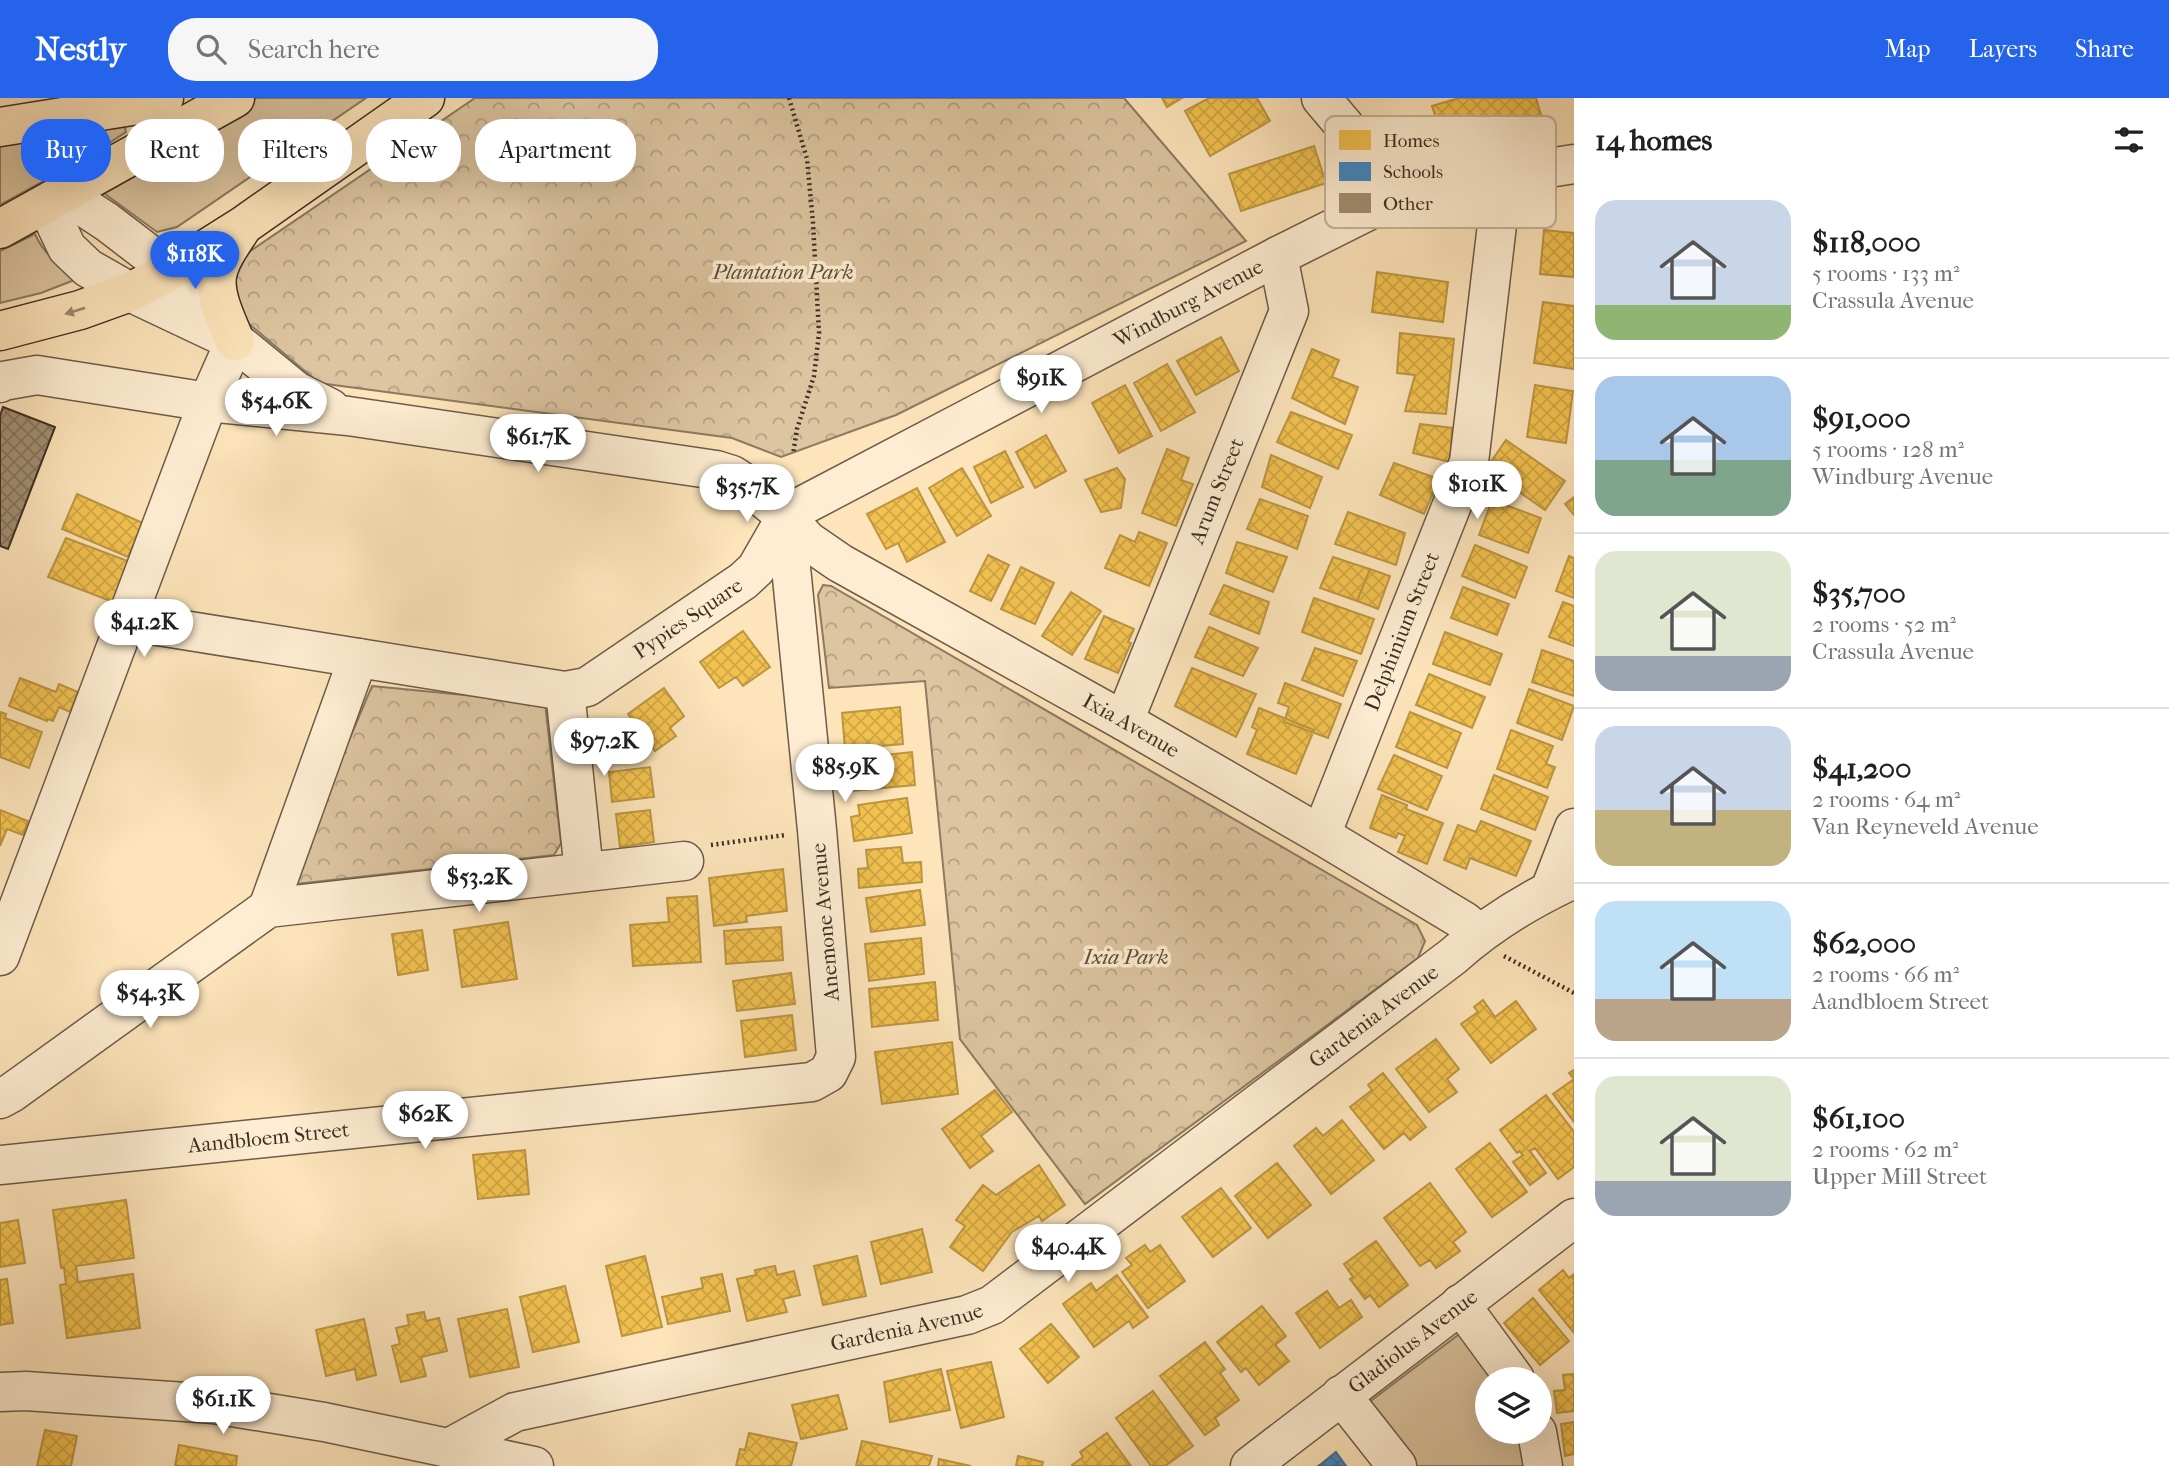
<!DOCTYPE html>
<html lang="en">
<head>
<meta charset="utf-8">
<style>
	:root { --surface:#fff; --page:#f6f6f6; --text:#202124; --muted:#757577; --line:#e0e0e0; --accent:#2563eb }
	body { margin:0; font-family:"IM FELL French Canon",serif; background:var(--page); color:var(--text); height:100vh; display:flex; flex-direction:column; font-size:26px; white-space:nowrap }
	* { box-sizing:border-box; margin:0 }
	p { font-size:23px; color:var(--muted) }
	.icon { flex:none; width:38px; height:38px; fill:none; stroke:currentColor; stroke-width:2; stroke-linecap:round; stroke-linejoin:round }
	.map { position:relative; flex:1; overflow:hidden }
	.sheet { display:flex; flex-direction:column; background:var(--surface); width:595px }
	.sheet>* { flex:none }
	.banner { position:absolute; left:21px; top:21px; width:665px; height:63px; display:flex; gap:14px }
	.tools { position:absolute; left:1475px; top:1269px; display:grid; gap:14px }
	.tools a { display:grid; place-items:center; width:77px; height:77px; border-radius:50%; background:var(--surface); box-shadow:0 7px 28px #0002; font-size:35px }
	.price { position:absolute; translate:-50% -60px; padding:0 16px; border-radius:24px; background:#fff; color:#222; font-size:23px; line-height:46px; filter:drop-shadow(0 2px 4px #0008) }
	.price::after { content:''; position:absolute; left:50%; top:42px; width:21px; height:16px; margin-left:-10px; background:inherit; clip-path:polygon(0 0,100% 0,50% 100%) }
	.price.current { background:var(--accent); color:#fff }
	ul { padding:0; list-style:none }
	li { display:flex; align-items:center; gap:21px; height:175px; padding:0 21px }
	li+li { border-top:2px solid var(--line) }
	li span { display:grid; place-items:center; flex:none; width:196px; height:140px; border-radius:21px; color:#555 }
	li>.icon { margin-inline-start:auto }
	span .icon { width:84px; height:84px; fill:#fffc; stroke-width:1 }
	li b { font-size:30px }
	h2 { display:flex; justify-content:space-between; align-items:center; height:84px; padding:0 21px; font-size:30px }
	.chip { padding:0 24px; border-radius:28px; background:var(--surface); box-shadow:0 7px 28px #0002; font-size:24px; line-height:63px }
	.chip.current { background:var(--accent); color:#fff }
	header { display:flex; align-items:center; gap:42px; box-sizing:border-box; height:98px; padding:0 35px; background:var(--accent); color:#fff }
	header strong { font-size:33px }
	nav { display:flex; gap:38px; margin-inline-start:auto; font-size:24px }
	.search { width:490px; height:63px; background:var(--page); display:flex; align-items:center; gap:18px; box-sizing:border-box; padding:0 24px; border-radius:28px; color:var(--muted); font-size:26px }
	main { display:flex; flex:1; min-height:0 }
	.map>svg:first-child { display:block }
	.grass { fill:#dcc5a0; stroke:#8c7a62; stroke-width:2 }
	.forest { fill:url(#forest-crowns); stroke:#8c7a62; stroke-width:2 }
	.homes { fill:url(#homes-cross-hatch); stroke:#bc9541; stroke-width:2 }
	.schools { fill:url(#schools-cross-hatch); stroke:#3e6d94; stroke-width:2 }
	.building { fill:url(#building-cross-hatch); stroke:#3d2f23; stroke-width:2 }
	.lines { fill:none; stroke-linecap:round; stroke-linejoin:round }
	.minor-casing { stroke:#6d5c49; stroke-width:41 }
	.major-casing { stroke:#3d2f23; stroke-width:41 }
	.path { stroke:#3d2f23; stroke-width:4.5; stroke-dasharray:2 3.5; stroke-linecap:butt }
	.minor { stroke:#feedd2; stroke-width:38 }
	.major { stroke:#fde4ba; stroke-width:38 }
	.oneway { fill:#9d8a6e }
	.labels { text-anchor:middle; stroke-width:7; stroke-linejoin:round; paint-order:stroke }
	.park-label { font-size:21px; font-style:italic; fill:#5d4d3c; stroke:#feedd2 }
	.street-label { font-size:21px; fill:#3d2f23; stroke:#feedd2 }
	.key { fill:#feedd2; stroke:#c4b49e; stroke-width:2 }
	.key-label { font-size:19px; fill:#3d2f23 }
</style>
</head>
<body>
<header>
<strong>Nestly</strong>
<div class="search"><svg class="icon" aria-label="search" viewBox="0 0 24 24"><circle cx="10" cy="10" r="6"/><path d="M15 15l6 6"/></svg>Search here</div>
<nav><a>Map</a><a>Layers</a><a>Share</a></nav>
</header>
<main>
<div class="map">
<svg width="1574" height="1368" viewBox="0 0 1574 1368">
	<defs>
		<pattern id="forest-crowns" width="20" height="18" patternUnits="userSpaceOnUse" patternTransform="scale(1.75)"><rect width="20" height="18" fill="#dcc5a0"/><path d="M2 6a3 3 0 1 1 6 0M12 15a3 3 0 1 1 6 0" fill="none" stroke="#b4a082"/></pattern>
		<pattern id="homes-cross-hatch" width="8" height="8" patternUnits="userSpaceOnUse" patternTransform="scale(1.75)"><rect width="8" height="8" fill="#f2c14e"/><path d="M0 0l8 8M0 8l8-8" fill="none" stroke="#d0a644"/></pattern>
		<pattern id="schools-cross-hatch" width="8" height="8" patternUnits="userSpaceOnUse" patternTransform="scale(1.75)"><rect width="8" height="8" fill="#3f88c5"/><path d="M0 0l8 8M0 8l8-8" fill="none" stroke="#3670a0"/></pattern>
		<pattern id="building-cross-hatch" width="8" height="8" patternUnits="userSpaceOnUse" patternTransform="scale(1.75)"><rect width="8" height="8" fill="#a18d72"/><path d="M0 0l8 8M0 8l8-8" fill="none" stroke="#84745d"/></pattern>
	</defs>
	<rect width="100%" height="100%" fill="#fde4ba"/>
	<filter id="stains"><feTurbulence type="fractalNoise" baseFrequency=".00286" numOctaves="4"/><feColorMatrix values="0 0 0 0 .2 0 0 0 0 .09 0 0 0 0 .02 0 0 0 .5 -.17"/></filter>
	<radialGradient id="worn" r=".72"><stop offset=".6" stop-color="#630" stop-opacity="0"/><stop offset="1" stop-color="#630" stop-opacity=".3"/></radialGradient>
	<path class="grass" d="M256 0H366L177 129 157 134 101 93Z
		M124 26 126 34 84 61 0 107V43Z
		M35 136C45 159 61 168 82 179L41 195 0 205V153Z
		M1466 1231 1502 1281H1488V1334H1525L1530 1368H1409L1364 1308Z"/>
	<path class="forest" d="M475 0H1124L1246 143 896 317 781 359 732 340 319 285 236 215 232 173 243 158Z
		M823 487 831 488 1417 827 1425 843 1418 860 1085 1106 960 941 925 583 829 590 818 497Z
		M372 588 545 605 561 745 554 757 296 786 290 781Z"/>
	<path class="homes" d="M1162 0H1182L1167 9Z
		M1209 0H1257L1270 23 1210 58 1185 13Z
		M1459 0H1536L1543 24 1442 38 1432 8Z
		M1314 48 1326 85 1241 113 1229 76Z
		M1544 132 1574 135V179L1540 176Z
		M1377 174 1448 184 1443 224 1372 214Z
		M1543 204 1574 208V271L1534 265Z
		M1400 235 1454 241 1446 316 1405 313 1415 277 1397 275Z
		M1221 239 1239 273 1196 297 1177 263Z
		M1312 251 1339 262 1332 279 1358 289 1345 326 1292 300Z
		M1167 266 1195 314 1161 333 1134 285Z
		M1125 287 1152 338 1119 355 1092 305Z
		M1535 287 1573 293 1566 345 1527 339Z
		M1291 314 1352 337 1338 371 1277 344Z
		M1420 326 1452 330 1450 364 1413 355Z
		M1046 337 1066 373 1035 390 1016 354Z
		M1506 342 1565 383 1545 412 1486 371Z
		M1167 351 1189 360 1181 382 1193 386 1176 428 1142 415Z
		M1005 353 1023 389 991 405 974 369Z
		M1271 357 1322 379 1310 410 1262 389Z
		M1394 365 1439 381 1424 416 1380 397Z
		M962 370 991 418 957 438 929 390Z
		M1117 370 1125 381 1121 410 1101 414 1085 382Z
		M917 390 945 444 907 464 898 445 886 451 867 416Z
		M77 396 143 425 128 459 62 431Z
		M1574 399V417L1565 406Z
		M1260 401 1308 418 1297 451 1247 431Z
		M1492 402 1541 420 1528 455 1479 437Z
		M1348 414 1405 435 1396 467 1335 446Z
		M1139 434 1167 445 1149 488 1105 470 1120 437 1135 444Z
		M66 440 128 463 113 504 48 479Z
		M1237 444 1287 459 1273 494 1226 475Z
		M1475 447 1527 469 1515 500 1462 478Z
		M988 457 1009 467 991 503 970 493Z
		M1569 458 1574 460V500L1556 493Z
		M1333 459 1370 471 1357 503 1320 490Z
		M1021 469 1054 485 1035 526 1001 511Z
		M1370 471 1390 478 1378 511 1357 503Z
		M1224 487 1269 504 1259 536 1210 516Z
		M1463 489 1509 506 1497 537 1451 520Z
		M1071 494 1101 513 1072 557 1042 538Z
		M1314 500 1374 521 1361 556 1302 534Z
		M1563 504 1574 508V548L1549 539Z
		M1104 518 1134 531 1128 544 1131 545 1118 575 1085 561Z
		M1209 529 1258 550 1243 578 1195 559Z
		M743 533 770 569 743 588 736 579 719 590 700 564Z
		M1445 534 1502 556 1490 587 1433 566Z
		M1315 550 1357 563 1343 598 1302 582Z
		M1542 552 1574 563V598L1532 584Z
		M1192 570 1256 596 1236 639 1175 608Z
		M1429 576 1485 599 1472 630 1416 607Z
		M20 580 56 594 59 586 78 594 70 614 59 609 53 623 48 621 47 623 9 608Z
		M1285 585 1341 606 1328 640 1284 624 1289 609 1278 605Z
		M664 590 684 618 670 630 676 638 655 653 628 616Z
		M1529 591 1574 608 1562 642 1517 625Z
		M900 609 903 646 845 651 842 615Z
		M1259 610 1314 632 1296 676 1247 656 1257 632 1252 629Z
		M0 614 6 616 5 620 42 634 29 670 0 659Z
		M1410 614 1461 635 1447 670 1396 649Z
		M1511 632 1553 648 1546 666 1555 669 1547 690 1497 671Z
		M912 654 915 687 851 693 847 661Z
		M1394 657 1442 678 1427 712 1378 691Z
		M650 669 654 699 612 704 609 674Z
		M1494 677 1548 699 1535 732 1481 711Z
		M1382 697 1407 707 1406 711 1443 725 1427 766 1398 754 1405 738 1398 735 1396 740 1370 730Z
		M907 700 912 735 854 743 851 719 860 717 858 707Z
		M0 712 28 723 23 737 7 731 0 748Z
		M650 712 654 744 620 749 616 716Z
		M1481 723 1531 743 1516 778 1470 760 1466 771 1444 762 1458 727 1476 734Z
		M901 749 903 765 921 764 922 784 859 790 858 771 868 770 866 752Z
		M783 771 787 813 746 818 747 824 714 828 709 780Z
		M920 792 925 827 871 834 866 800Z
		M697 798 701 864 633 868 630 827 669 824 667 800Z
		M508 824 517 881 462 889 454 832Z
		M781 829 783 862 726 866 724 833Z
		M422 832 428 872 398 877 392 836Z
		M921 840 924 876 869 883 865 846Z
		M791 875 795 906 737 913 733 883Z
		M935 884 938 922 872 929 869 891Z
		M1483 902 1495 919 1516 903 1536 931 1491 965 1461 926 1478 914 1474 909Z
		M792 917 796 952 745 959 741 923Z
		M1436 941 1459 971 1447 981 1457 994 1429 1014 1396 971Z
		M952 944 958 996 882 1006 875 954Z
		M1574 972V1024L1553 996 1574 981 1569 975Z
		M1383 975 1426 1029 1410 1042 1404 1035 1384 1051 1350 1009 1372 992 1368 987Z
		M995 992 1012 1014 981 1038 993 1053 970 1070 942 1031Z
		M1546 997 1574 1034V1069L1558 1081 1535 1050 1530 1053 1546 1075 1530 1087 1513 1064 1523 1057 1519 1053 1517 1055 1500 1032Z
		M1342 1022 1374 1062 1331 1096 1294 1048 1316 1030 1323 1038Z
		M1490 1045 1527 1094 1492 1119 1456 1071Z
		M525 1052 529 1096 478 1101 473 1057Z
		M1277 1065 1311 1107 1268 1140 1235 1098Z
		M1039 1067 1065 1107 1042 1123 1039 1118 1012 1134 983 1173 950 1149 965 1128 956 1122 983 1087 996 1097Z
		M1430 1085 1466 1134 1453 1144 1460 1153 1436 1170 1430 1162 1420 1168 1384 1120Z
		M1221 1090 1251 1130 1213 1159 1182 1119Z
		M126 1102 134 1160 76 1168 78 1184 133 1176 140 1230 67 1240 60 1187 66 1186 64 1170H61L53 1112Z
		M18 1122 25 1165 0 1169V1125Z
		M922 1131 932 1174 881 1186 871 1144Z
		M1376 1143 1408 1187 1379 1209 1370 1197 1365 1201 1350 1181 1353 1179 1344 1166Z
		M1145 1147 1150 1154 1160 1147 1185 1183 1148 1210 1122 1174 1132 1167 1126 1160Z
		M645 1158 662 1229 622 1238 606 1168Z
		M857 1158 866 1198 823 1207 814 1168Z
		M775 1168 777 1177 794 1173 800 1197 783 1201 787 1214 747 1223 737 1181 756 1177 755 1172Z
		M1563 1172 1569 1180 1574 1176V1235L1539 1192Z
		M722 1176 730 1213 668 1226 662 1199 703 1190 701 1180Z
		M1117 1177 1148 1219 1133 1230 1129 1223 1094 1249 1063 1206 1091 1185 1096 1193Z
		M7 1181 13 1225 0 1227V1182Z
		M565 1188 579 1244 533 1254 520 1199Z
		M1327 1193 1339 1210 1351 1202 1362 1219 1320 1250 1296 1215Z
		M1533 1200 1569 1243 1540 1267 1504 1225Z
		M1262 1208 1286 1238 1275 1247 1289 1263 1259 1287 1246 1270 1241 1274 1217 1244Z
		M507 1211 519 1269 470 1279 458 1221Z
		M424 1214 426 1223 439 1220 447 1253 421 1259 426 1278 401 1284 392 1248 400 1246 396 1230 409 1227 407 1217Z
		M364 1221 376 1277 357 1282 355 1271 326 1278 316 1232Z
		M1051 1226 1079 1259 1048 1285 1020 1251Z
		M1205 1244 1225 1271 1220 1275 1239 1302 1215 1320 1219 1327 1205 1337 1160 1278Z
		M991 1264 1004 1319 961 1330 947 1273Z
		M941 1271 950 1312 890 1324 884 1284Z
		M1574 1276V1313L1557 1315 1554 1293 1565 1292 1563 1277Z
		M1153 1293 1193 1348 1165 1368H1151L1116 1320Z
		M838 1297 847 1331 801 1341 792 1307Z
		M1574 1324V1356L1565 1358 1561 1326Z
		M45 1332 77 1338 71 1368H37Z
		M749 1335 797 1345 791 1368H736L740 1351 745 1352Z
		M1107 1335 1131 1368H1073L1072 1367 1083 1359 1080 1354Z
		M862 1343 932 1358 929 1368H856Z
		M179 1347 237 1358 236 1368H175Z
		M1018 1358 1043 1364 1042 1368H1016Z
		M939 1361 971 1368H938Z"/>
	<path class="schools" d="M1336 1354 1346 1368H1318L1321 1366Z"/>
	<path class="building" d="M3 309 55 329 8 451 0 448V318Z"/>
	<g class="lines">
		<defs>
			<g id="minor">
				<path d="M1321 0 1402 96"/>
				<path d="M64 96 107 124 171 173 202 205 235 243 296 293 330 310"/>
				<path d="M46 106 67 150 88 170 130 194 223 238"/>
				<path id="s1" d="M0 285 3 283 37 277 208 304 348 318 716 372 732 377 746 386 786 419 808 443 840 465 1124 623 1321 737 1464 823 1479 835"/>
				<path id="s2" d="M127 523 565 593 587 589 743 483 756 471 786 419 802 408 1278 158 1402 96 1453 85 1574 66"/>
				<path d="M565 593 584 774"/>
				<path id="s3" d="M1124 623 1289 213 1278 158"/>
				<path id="s4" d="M1321 737 1469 364 1503 76"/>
				<path d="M1550 792 1574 730"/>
				<path d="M268 810 358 560"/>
				<path d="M0 858 208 304 235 243"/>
				<path d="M0 1001 11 995 268 810 684 763"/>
				<path id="s5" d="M0 1067 812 984 828 975 836 959 817 732 786 419"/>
				<path d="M1460 1206 1515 1281"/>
				<path d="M0 1294 26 1293 214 1306 324 1324 534 1368"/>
				<path d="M1341 1297 1397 1368"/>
				<path d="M1537 1334 1543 1368"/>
				<path id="s6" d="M449 1350 515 1314 967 1217 992 1207 1452 859C1488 827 1530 801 1574 781"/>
				<path id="s7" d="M1250 1368 1574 1120"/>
			</g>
			<path id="major" d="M0 29 138 7 164 0
				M0 131 235 0
				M0 233 80 212 130 194 171 173 244 127 425 0
				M235 243C228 225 214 199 217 178 220 160 233 144 243 128"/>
		</defs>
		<use href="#minor" class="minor-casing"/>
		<use href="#major" class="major-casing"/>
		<path class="path" d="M789 0 807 61 813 125 819 235 814 278 797 331 793 356
			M711 747 785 737
			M1504 858 1574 895"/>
		<use href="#minor" class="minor"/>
		<use href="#major" class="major"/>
	</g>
	<defs><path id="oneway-solid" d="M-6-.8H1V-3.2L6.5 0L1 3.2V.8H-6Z" transform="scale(1.75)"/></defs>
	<use class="oneway" href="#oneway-solid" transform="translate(75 213) rotate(163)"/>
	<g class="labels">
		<g class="park-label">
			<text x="783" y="181">Plantation Park</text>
			<text x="1126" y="866">Ixia Park</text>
		</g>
		<g class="street-label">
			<text dy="7" stroke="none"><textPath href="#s2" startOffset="1188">Windburg Avenue</textPath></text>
			<text dy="7" stroke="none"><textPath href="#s3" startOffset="248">Arum Street</textPath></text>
			<text dy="7" stroke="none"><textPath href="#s2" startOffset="588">Pypies Square</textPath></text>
			<text dy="7" stroke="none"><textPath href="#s4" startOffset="219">Delphinium Street</textPath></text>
			<text dy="7" stroke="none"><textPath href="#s1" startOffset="1214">Ixia Avenue</textPath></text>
			<text transform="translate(825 824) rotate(-95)" y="7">Anemone Avenue</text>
			<text dy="7" stroke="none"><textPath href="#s6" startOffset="1043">Gardenia Avenue</textPath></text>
			<text dy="7" stroke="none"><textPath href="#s5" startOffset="270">Aandbloem Street</textPath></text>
			<text dy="7" stroke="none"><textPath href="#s6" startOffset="476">Gardenia Avenue</textPath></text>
			<text dy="7" stroke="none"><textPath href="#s7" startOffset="205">Gladiolus Avenue</textPath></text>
		</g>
	</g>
	<rect x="1325" y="18" width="231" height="112" rx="10" class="key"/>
	<rect x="1339" y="32" width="32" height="20" fill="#f2c14e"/>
	<rect x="1339" y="64" width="32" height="19" fill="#3f88c5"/>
	<rect x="1339" y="95" width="32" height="20" fill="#a18d72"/>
	<g class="key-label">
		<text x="1383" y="49">Homes</text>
		<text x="1383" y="80">Schools</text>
		<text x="1383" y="112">Other</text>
	</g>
	<rect width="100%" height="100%" filter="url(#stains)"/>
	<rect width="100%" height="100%" fill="url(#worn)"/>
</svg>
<div class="tools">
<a><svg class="icon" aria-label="layers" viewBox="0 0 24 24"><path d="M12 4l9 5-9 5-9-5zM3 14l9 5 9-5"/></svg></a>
</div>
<b class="price current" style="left:195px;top:193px">$118K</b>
<b class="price" style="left:1041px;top:317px">$91K</b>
<b class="price" style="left:276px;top:340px">$54.6K</b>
<b class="price" style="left:538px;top:376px">$61.7K</b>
<b class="price" style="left:1477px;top:423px">$101K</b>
<b class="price" style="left:747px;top:426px">$35.7K</b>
<b class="price" style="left:144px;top:561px">$41.2K</b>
<b class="price" style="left:604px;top:680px">$97.2K</b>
<b class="price" style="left:845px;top:706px">$85.9K</b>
<b class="price" style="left:479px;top:816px">$53.2K</b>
<b class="price" style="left:150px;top:932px">$54.3K</b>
<b class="price" style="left:425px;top:1053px">$62K</b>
<b class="price" style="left:1068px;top:1186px">$40.4K</b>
<b class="price" style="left:223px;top:1338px">$61.1K</b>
<div class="banner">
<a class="chip current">Buy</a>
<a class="chip">Rent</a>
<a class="chip">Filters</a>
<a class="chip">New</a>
<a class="chip">Apartment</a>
</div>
</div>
<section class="sheet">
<h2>14 homes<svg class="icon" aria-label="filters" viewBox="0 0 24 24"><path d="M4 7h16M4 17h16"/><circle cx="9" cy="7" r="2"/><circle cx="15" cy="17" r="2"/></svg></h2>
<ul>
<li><span style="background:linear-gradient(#c9d6e8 75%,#8fb573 0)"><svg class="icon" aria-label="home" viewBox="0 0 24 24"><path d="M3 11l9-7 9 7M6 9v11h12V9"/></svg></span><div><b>$118,000</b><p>5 rooms · 133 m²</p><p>Crassula Avenue</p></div></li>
<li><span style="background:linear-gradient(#a9c7e8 60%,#7fa58c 0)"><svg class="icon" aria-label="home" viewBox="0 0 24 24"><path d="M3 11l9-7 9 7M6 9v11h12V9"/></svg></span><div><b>$91,000</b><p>5 rooms · 128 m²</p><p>Windburg Avenue</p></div></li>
<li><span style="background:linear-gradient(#dfe7d0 75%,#9aa5b1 0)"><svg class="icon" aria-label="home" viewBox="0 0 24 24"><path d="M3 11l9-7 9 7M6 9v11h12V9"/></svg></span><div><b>$35,700</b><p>2 rooms · 52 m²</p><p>Crassula Avenue</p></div></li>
<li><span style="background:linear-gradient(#c9d6e8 60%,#c2b280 0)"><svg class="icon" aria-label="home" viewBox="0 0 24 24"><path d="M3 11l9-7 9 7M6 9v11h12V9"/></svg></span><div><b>$41,200</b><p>2 rooms · 64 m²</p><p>Van Reyneveld Avenue</p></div></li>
<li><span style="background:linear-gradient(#bfe0f5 70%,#b9a48a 0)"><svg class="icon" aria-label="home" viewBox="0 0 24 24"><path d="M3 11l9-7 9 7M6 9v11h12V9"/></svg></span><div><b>$62,000</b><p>2 rooms · 66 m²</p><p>Aandbloem Street</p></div></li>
<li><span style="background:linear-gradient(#dfe7d0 75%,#9aa5b1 0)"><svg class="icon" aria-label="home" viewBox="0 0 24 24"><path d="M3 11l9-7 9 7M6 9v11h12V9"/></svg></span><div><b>$61,100</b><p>2 rooms · 62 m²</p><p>Upper Mill Street</p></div></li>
</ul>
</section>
</main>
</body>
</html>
